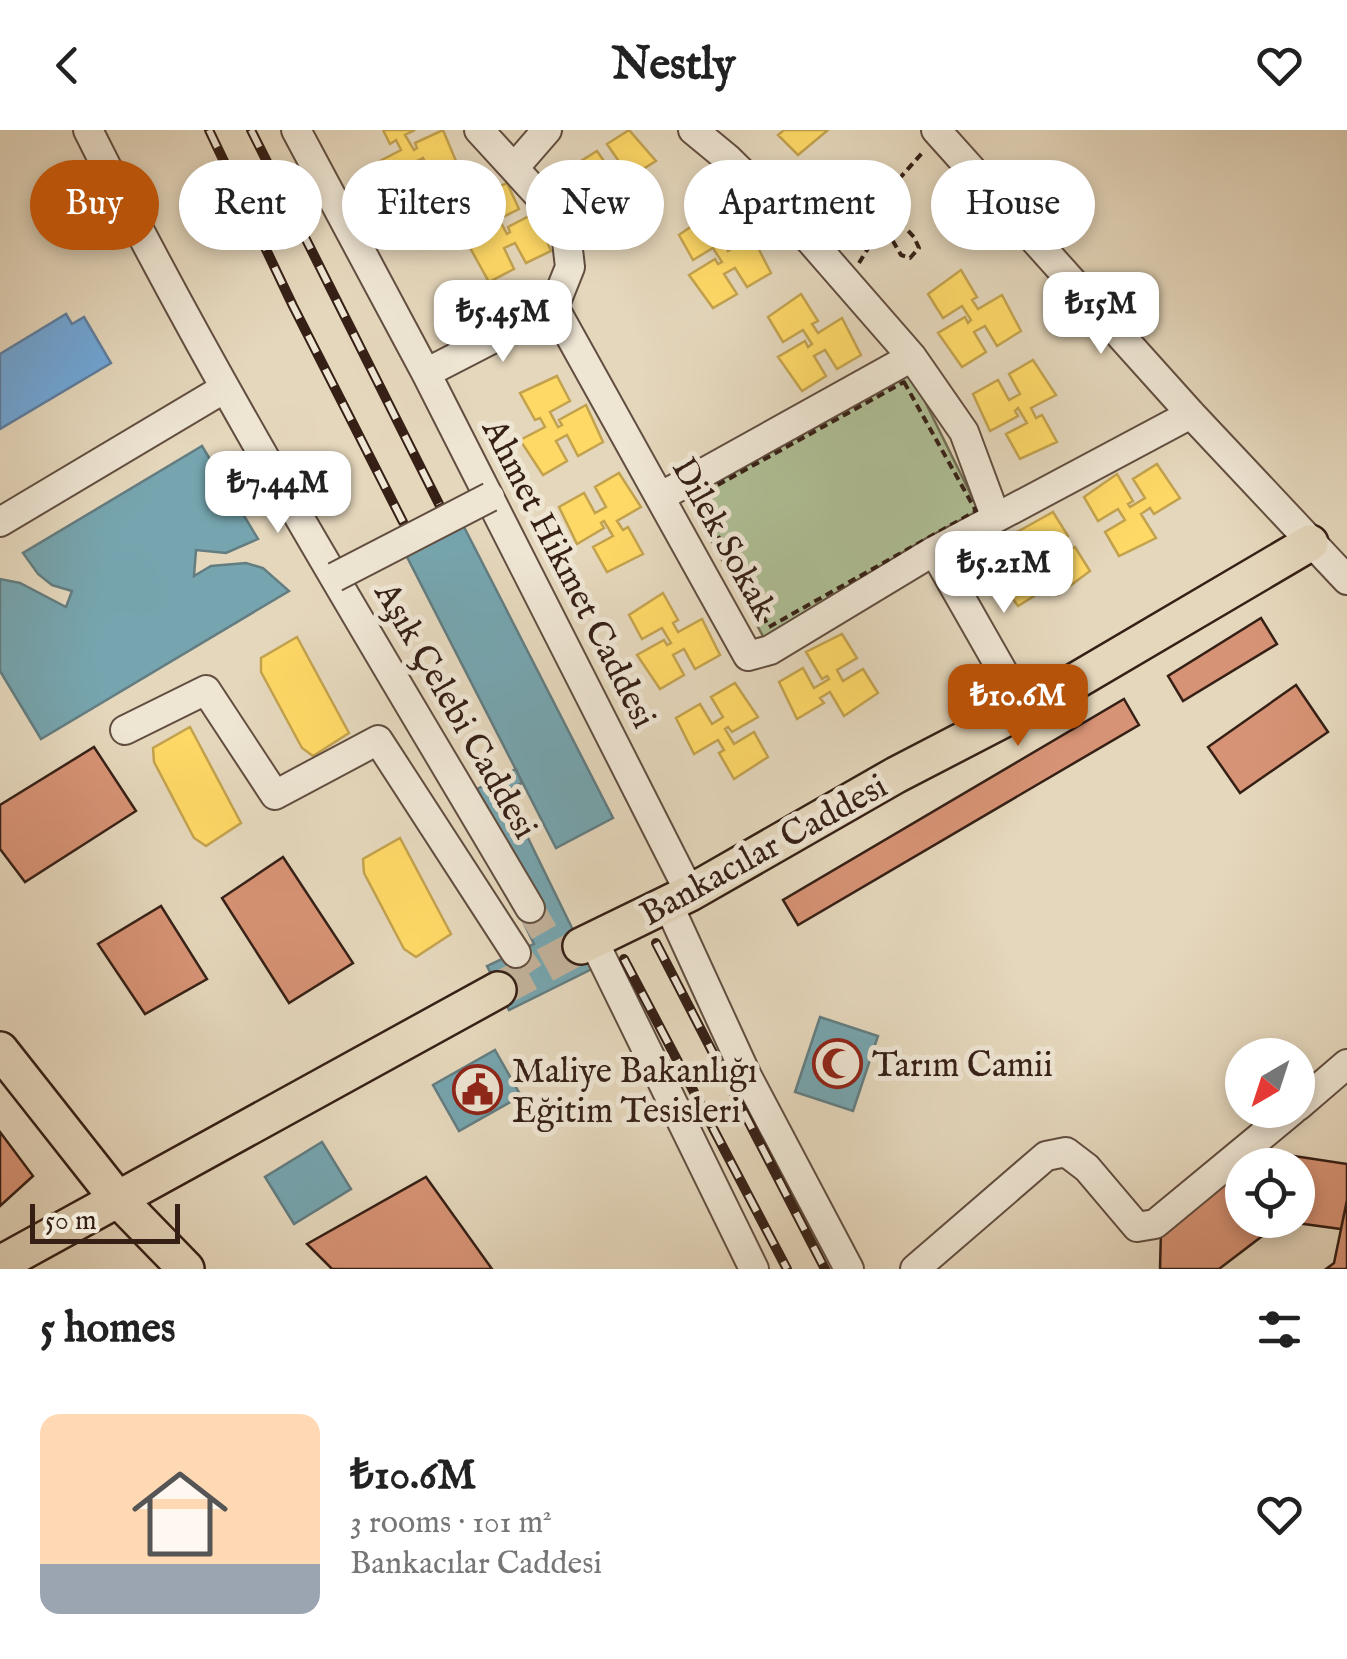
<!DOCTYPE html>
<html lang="en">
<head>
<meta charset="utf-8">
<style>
	:root { --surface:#fff; --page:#f2f2f2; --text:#222; --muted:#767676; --accent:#b45309 }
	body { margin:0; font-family:"IM FELL English",serif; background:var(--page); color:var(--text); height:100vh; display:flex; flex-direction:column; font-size:38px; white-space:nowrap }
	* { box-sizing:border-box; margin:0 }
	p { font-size:32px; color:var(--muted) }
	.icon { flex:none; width:55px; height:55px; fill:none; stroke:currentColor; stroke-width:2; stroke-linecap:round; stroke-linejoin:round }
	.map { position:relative; height:1139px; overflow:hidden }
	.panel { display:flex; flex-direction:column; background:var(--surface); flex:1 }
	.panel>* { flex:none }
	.hud { position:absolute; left:30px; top:30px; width:1288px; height:90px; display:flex; gap:20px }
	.needle { width:65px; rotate:219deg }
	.tools { position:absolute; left:1225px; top:908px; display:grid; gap:20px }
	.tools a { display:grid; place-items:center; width:90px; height:90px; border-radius:50%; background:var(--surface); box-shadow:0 5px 15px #0003; font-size:50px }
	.scale { position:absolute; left:30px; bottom:25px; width:150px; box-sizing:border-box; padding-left:10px; border:5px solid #362016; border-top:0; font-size:28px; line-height:35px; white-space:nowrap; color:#362016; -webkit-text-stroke:8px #eee5d3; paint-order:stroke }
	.price { position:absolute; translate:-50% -85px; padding:0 22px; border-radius:20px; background:#fff; color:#222; font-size:32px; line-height:65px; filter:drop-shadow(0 2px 5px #0008) }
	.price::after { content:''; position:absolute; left:50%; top:60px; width:30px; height:22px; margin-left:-15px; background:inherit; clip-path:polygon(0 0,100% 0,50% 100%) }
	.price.selected { background:var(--accent); color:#fff }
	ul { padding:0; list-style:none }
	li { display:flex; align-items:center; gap:30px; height:250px; padding:0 40px }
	li span { display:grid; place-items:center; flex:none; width:280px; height:200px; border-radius:20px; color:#555 }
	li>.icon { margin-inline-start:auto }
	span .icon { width:120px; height:120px; fill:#fffc; stroke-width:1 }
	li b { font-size:42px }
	h2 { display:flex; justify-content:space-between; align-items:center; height:120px; padding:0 40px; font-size:42px }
	.pill { padding:0 35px; border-radius:45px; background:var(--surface); box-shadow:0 5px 15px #0003; font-size:35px; line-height:90px }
	.pill.selected { background:var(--accent); color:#fff }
	header { display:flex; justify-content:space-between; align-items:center; height:130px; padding:0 40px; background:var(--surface); font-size:45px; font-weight:700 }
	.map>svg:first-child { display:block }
	.green { fill:#afbf96; stroke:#727056; stroke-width:2.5 }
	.homes { fill:#ffd966; stroke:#c3a24e; stroke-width:2.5 }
	.schools { fill:#6fa8dc; stroke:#5e7fa1; stroke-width:2.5 }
	.public { fill:#76a5af; stroke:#637d81; stroke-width:2.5 }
	.building { fill:#d79375; stroke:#362016; stroke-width:2.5 }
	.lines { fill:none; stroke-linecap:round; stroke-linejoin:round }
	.minor-tunnel { stroke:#c2b29b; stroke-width:28; stroke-dasharray:28 14; stroke-linecap:butt }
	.major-tunnel { stroke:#c2b29b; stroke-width:35; stroke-dasharray:35 18; stroke-linecap:butt }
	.minor-casing { stroke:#624e40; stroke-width:32 }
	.major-casing { stroke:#362016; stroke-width:40 }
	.path { stroke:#362016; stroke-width:4; stroke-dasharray:8 5; stroke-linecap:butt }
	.minor { stroke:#eee5d3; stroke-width:28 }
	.major { stroke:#e5d7bc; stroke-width:35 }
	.rail-casing { stroke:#362016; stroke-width:10 }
	.rail { stroke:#eee5d3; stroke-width:6; stroke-dasharray:19; stroke-linecap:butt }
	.minor-bridge-casing { stroke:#624e40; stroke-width:32; stroke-linecap:butt }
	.minor-bridge { stroke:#eee5d3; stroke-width:28 }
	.labels { text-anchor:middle; stroke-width:10; stroke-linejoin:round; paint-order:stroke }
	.street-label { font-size:35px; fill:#362016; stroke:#eee5d3 }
	.poi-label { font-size:35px; fill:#362016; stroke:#eee5d3; text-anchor:start }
</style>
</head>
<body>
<header><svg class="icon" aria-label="back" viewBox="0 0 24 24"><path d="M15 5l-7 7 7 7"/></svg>Nestly<svg class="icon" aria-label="heart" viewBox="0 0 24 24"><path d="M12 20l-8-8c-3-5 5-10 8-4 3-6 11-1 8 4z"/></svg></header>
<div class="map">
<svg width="1347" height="1139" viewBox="0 0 1347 1139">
	<rect width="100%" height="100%" fill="#e5d7bc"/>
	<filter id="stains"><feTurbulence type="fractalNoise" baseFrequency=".002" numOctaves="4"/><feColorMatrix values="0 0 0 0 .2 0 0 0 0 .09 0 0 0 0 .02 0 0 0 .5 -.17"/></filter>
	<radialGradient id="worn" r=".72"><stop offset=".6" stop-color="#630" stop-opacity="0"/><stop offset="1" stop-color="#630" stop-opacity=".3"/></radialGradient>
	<path class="green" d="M909 239 979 381 765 510 686 363Z"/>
	<path class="homes" d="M383 0H415L405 5 414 20 417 18 415 13 443 0 458 36 434 49 423 28 411 34 422 55 397 68 376 33 401 20 396 10 390 14Z
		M629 0 656 31 632 46 638 55 643 52 661 78 625 98 610 74 629 62 619 47 616 49 619 55 593 72 573 36 597 21 610 40 620 33 607 14Z
		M784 0H828L798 25 778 5Z
		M507 53 519 79 499 89 507 104 510 102 508 97 535 83 551 121 526 133 515 113 504 118 514 139 489 152 469 116 494 104 489 94 483 97 469 69Z
		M712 82 728 109 723 112 728 121 752 106 771 143 747 157 735 138 724 144 737 164 713 178 689 145 715 129 718 134 722 132 713 118 693 130 679 105Z
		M961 140 977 167 972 170 978 179 1002 165 1021 201 997 216 985 196 974 202 986 222 962 237 938 203 965 187 968 193 971 190 962 176 943 188 928 164Z
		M801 164 818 191 812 194 818 203 842 188 861 225 837 239 825 220 814 226 826 246 802 261 778 227 805 211 808 217 812 214 803 200 783 212 768 187Z
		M1033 230 1056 265 1031 278 1036 288 1042 285 1057 312 1020 329 1006 304 1027 293 1018 278 1015 281 1018 286 990 301 973 264 998 250 1009 270 1020 264 1009 244Z
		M557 246 570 271 550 282 558 297 562 295 559 290 586 275 603 312 578 326 567 305 556 311 567 331 543 345 520 310 545 297 540 288 535 290 520 263Z
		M1157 334 1180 368 1154 384 1150 378 1141 384 1156 408 1119 426 1105 402 1125 390 1118 379 1098 391 1084 367 1117 344 1133 371 1128 374 1130 377 1145 368 1133 349Z
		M619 343 641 377 617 391 623 400 628 397 643 424 607 442 593 417 613 406 604 391 601 393 604 398 577 414 559 377 584 363 595 383 606 377 595 357Z
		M1053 382 1068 406 1049 419 1056 429 1075 417 1090 441 1058 465 1041 439 1046 436 1044 432 1030 441 1042 461 1018 476 994 443 1020 426 1024 431 1032 426 1017 402Z
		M663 463 678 490 673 493 678 502 702 489 720 525 695 539 684 519 673 525 684 545 660 559 637 525 664 510 667 515 671 513 662 498 642 509 629 485Z
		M842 504 857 528 837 540 843 551 863 539 878 563 844 586 830 562 820 568 824 573 797 589 779 552 803 538 814 558 829 549 827 546 822 549 806 522Z
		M297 507 349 603 313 626 302 618 261 542V528Z
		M735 553 758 587 732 602 728 597 725 599 734 614 754 602 768 627 734 649 719 623 724 620 718 610 694 624 676 588 700 574 712 594 723 587 711 567Z
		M190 597 241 693 206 716 194 708 154 632 153 618Z
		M400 708 451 804 416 827 404 819 364 743 363 729Z"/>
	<path class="schools" d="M66 184 72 194 84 187 111 233 0 299V224Z"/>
	<path class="public" d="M202 316 258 409 226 423 196 420 194 446 211 436 246 433 263 438 289 461 41 609 0 541V449L20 453 66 477 72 461 52 455 38 444 23 423Z
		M463 395 613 688 556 718 405 423Z
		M516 639 522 653 505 661 592 839 509 880 487 836 534 814 519 783 534 775 477 659Z
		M820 887 878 906 853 981 795 962Z
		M495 920 521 966 459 1001 433 955Z
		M322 1012 351 1059 294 1094 265 1047Z"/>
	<path class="building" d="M1261 488 1277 514 1183 571 1168 546Z
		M1296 555 1328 602 1240 663 1208 617Z
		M1124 569 1139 595 798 795 783 770Z
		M94 617 136 681 25 752 0 719V675Z
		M283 727 353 833 289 873 222 768Z
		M161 776 207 849 145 884 98 814Z
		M0 1002 33 1046 0 1076Z
		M1294 1026 1347 1034V1070L1341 1099 1282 1091 1219 1139H1160L1161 1101 1242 1040V1090H1298V1035H1248L1257 1028Z
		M426 1047 492 1139H332L307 1114Z
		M1347 1070V1139H1326L1334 1133Z"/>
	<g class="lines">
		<path class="minor-tunnel" d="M530 778 559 828
			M516 823 530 843"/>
		<path class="major-tunnel" d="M498 860 581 816"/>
		<defs>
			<path id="minor" d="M88 0C221 267 379 521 530 778
				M296 0 426 243 690 763
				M479 0 565 94 570 137 554 177
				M693 0 727 28 810 110 912 227 964 302 996 388
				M936 0 1191 284 1347 450
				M514 38 547 0
				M554 177 748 526 770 520 934 421 1191 284
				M426 243 554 177
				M660 367 912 227
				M0 392 225 258
				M934 421 1024 579
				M125 600 206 560 275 665 378 610 516 823
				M668 774 747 946 849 1139
				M593 810 754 1139
				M1298 976 1347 934
				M915 1139 1046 1026 1066 1022 1087 1038 1137 1097 1155 1094 1293 980"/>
			<path id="major" d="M581 816 690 763 896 645 1062 559 1310 413
				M0 920 116 1067 186 1139
				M0 1134 498 860"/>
		</defs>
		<use href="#minor" class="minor-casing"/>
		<use href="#major" class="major-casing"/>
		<path class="path" d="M856 74a21 21 0 1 1 42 0a21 21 0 1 1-42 0Z
			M890 59 923 22
			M859 133 883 94 901 125 910 128 919 118 914 107 894 86
			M904 252 976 381 769 497 696 367Z"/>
		<use href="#minor" class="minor"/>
		<use href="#major" class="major"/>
		<defs>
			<path id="rail" d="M209 0 293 176 403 392
				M251 0 439 374
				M656 813 825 1139
				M624 829 787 1139"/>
		</defs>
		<use href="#rail" class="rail-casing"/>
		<use href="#rail" class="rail"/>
		<defs>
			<path id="minor-bridge" d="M335 447 490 367"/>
		</defs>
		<use href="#minor-bridge" class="minor-bridge-casing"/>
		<use href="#minor-bridge" class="minor-bridge"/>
	</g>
	<defs>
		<symbol id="mosque-ring" viewBox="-11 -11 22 22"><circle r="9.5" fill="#eee5d3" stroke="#8f2418" stroke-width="1.5"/><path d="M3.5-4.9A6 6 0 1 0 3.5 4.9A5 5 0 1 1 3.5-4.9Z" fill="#8f2418"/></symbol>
		<symbol id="civic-ring" viewBox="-11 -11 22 22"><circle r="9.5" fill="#eee5d3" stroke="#8f2418" stroke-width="1.5"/><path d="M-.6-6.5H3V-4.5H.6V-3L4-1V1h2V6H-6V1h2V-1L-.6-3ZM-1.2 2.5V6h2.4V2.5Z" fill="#8f2418"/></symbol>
	</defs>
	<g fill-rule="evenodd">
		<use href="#mosque-ring" x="810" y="906" width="55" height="55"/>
		<use href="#civic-ring" x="450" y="932" width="55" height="55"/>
	</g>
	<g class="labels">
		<g class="street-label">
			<text transform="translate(725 408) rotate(61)" y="12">Dilek Sokak</text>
			<text transform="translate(570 443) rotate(63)" y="12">Ahmet Hikmet Caddesi</text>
			<text transform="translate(457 580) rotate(60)" y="12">Aşık Çelebi Caddesi</text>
			<text transform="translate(763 719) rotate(-29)" y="12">Bankacılar Caddesi</text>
		</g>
		<g class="poi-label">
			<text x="872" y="946">Tarım Camii</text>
			<text x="512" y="952">Maliye Bakanlığı<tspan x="512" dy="40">Eğitim Tesisleri</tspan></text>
		</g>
	</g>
	<rect width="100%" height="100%" filter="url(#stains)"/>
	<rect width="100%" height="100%" fill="url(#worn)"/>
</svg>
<div class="tools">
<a><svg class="needle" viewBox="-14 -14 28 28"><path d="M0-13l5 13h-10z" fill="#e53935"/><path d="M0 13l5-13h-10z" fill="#767676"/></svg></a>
<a><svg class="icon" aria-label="locate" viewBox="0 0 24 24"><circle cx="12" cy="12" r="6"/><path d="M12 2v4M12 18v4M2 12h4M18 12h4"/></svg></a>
</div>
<div class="scale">50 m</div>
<b class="price" style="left:1101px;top:227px">₺15M</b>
<b class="price" style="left:503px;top:235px">₺5.45M</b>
<b class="price" style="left:278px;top:406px">₺7.44M</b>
<b class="price" style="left:1004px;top:486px">₺5.21M</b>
<b class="price selected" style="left:1018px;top:619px">₺10.6M</b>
<div class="hud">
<a class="pill selected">Buy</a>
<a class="pill">Rent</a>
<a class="pill">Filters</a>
<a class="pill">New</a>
<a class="pill">Apartment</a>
<a class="pill">House</a>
</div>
</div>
<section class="panel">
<h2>5 homes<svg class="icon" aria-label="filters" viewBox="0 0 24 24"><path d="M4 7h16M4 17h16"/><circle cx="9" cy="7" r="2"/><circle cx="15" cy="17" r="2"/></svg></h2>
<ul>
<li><span style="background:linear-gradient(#ffd9b3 75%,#9aa5b1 0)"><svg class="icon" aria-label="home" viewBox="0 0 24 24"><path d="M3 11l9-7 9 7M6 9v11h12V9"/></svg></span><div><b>₺10.6M</b><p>3 rooms · 101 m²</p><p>Bankacılar Caddesi</p></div><svg class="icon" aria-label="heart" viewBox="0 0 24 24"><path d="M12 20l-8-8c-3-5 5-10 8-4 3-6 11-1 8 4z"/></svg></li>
</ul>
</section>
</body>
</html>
